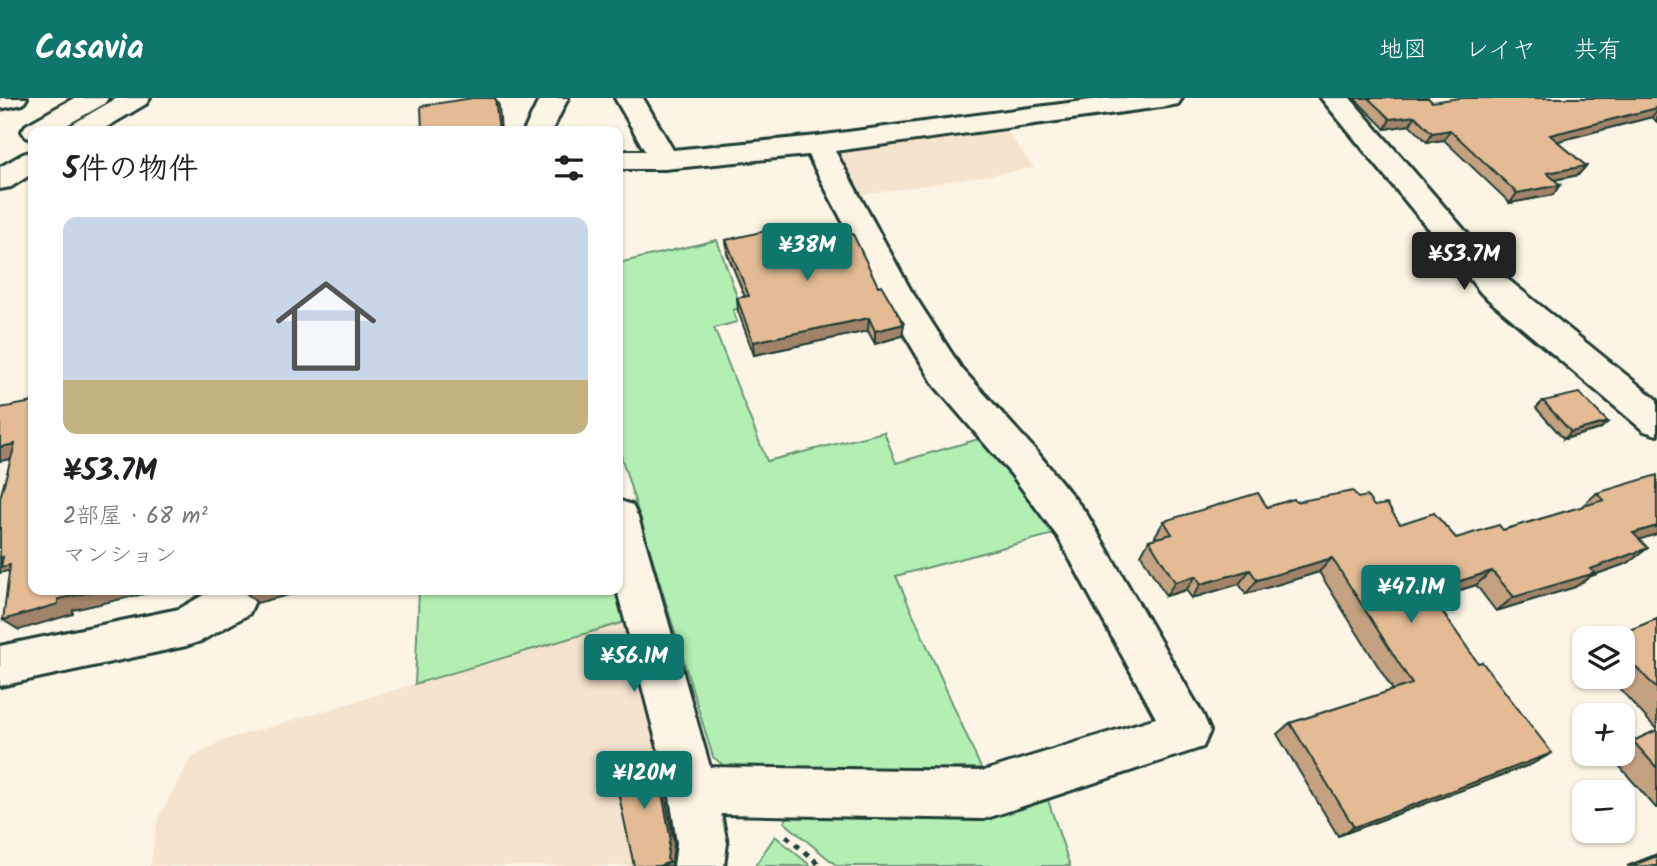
<!DOCTYPE html>
<html lang="ja">
<head>
<meta charset="utf-8">
<style>
	:root { --surface:#fff; --page:#f2f2f2; --text:#202124; --muted:#757577; --accent:#0f766e }
	body { margin:0; font-family:Kalam,"Klee One",sans-serif; background:var(--page); color:var(--text); height:100vh; display:flex; flex-direction:column; font-size:26px; white-space:nowrap }
	* { box-sizing:border-box; margin:0 }
	p { font-size:23px; color:var(--muted) }
	.icon { flex:none; width:38px; height:38px; fill:none; stroke:currentColor; stroke-width:2; stroke-linecap:round; stroke-linejoin:round }
	.map { position:relative; flex:1; overflow:hidden }
	.details { position:absolute; left:28px; top:28px; width:595px; height:469px; display:flex; flex-direction:column; background:var(--surface); border-radius:14px; box-shadow:0 2px 5px #0004 }
	.details>* { flex:none }
	.controls { position:absolute; left:1572px; top:528px; display:grid; gap:14px }
	.controls a { display:grid; place-items:center; width:63px; height:63px; border-radius:14px; background:var(--surface); box-shadow:0 2px 5px #0004; font-size:35px }
	.price { position:absolute; translate:-50% -60px; padding:0 16px; border-radius:7px; background:var(--accent); color:#fff; font-size:23px; line-height:46px; filter:drop-shadow(0 2px 4px #0008) }
	.price::after { content:''; position:absolute; left:50%; top:42px; width:21px; height:16px; margin-left:-10px; background:inherit; clip-path:polygon(0 0,100% 0,50% 100%) }
	.price.selected { background:#222; color:#fff }
	ul { padding:0; list-style:none }
	li { display:grid; align-content:center; gap:14px; height:371px; padding:0 35px }
	li span { display:grid; place-items:center; height:217px; border-radius:14px; color:#555 }
	li>.icon { margin-inline-start:auto }
	span .icon { width:126px; height:126px; fill:#fffc; stroke-width:1 }
	li b { font-size:30px }
	h2 { display:flex; justify-content:space-between; align-items:center; height:84px; padding:0 35px; font-size:30px }
	header { display:flex; align-items:center; gap:42px; box-sizing:border-box; height:98px; padding:0 35px; background:var(--accent); color:#fff }
	header strong { font-size:33px }
	nav { display:flex; gap:38px; margin-inline-start:auto; font-size:24px }
	.map>svg:first-child { display:block }
	.built { fill:#f5e4cd }
	.green { fill:#b3eeb3; stroke:#699674; stroke-width:2 }
	.lines { fill:none; stroke-linecap:round; stroke-linejoin:round }
	.minor-casing { stroke:#1f3d34; stroke-width:6 }
	.highway-casing { stroke:#1f3d34; stroke-width:6 }
	.path { stroke:#1f3d34; stroke-width:5; stroke-dasharray:6 6; stroke-linecap:butt }
	.minor { fill:#fcf5e5; fill-rule:evenodd }
	.highway { fill:#fcf5e5; fill-rule:evenodd }
	.wall { fill:#c4a180; stroke:#1f3d34; stroke-width:2 }
	.shaded-wall { fill:#a08368; stroke:#1f3d34; stroke-width:2 }
	.building { fill:#e4bb95; stroke:#1f3d34; stroke-width:2 }
</style>
</head>
<body>
<header>
<strong>Casavia</strong>
<nav><a>地図</a><a>レイヤ</a><a>共有</a></nav>
</header>
<div class="map">
<svg width="1657" height="768" viewBox="0 0 1657 768">
	<rect width="100%" height="100%" fill="#fcf5e5"/>
	<filter id="ink" filterUnits="userSpaceOnUse"><feTurbulence type="fractalNoise" baseFrequency=".0143" numOctaves="2"/><feDisplacementMap in="SourceGraphic" scale="14" xChannelSelector="R" yChannelSelector="G"/><feConvolveMatrix kernelMatrix="1 2 1 2 8 2 1 2 1" color-interpolation-filters="sRGB"/></filter>
	<g filter="url(#ink)">
		<path class="built" d="M1003 28 1034 70 855 98 834 54 838 51Z
			M628 523 686 768H150L158 720 191 660 221 643Z"/>
		<path class="green" d="M717 142 741 210 733 212 737 224 714 230 767 363 884 334 896 365 989 338 1065 433 896 478 981 670 743 674 728 671 713 659 618 348V165Z
			M419 492H618L628 523 415 586Z
			M1048 702 1070 768H837L784 724 788 718 983 723Z
			M775 738 811 768H755Z"/>
		<g class="lines">
			<defs>
				<path id="minor" d="M0 0H27L23 6 0 11Z
					M540 0H568L552 33H524Z
					M615 0H643L673 52 817 38 1106 0H1182L1178 6 1168 8 835 53 910 191 961 270 1037 354 1086 415 1203 617 1210 633 1203 649 984 721 721 716 727 745 724 768H674L677 745 669 692 617 492 618 402 632 407 638 419 710 669 984 673 1156 620 1058 439 1011 376 935 288 880 195 808 57 664 71H618V53H645Z
					M1321 0H1350L1506 180 1657 302V337L1644 333 1482 196Z
					M212 492H254L255 503 249 516 201 543 186 548 0 588V548L179 511Z"/>
				<path id="highway" d="M74 0H108L104 6 56 33H33V41L26 39 22 33 26 27Z
					M117 0H150L146 6 100 33H67L71 27Z
					M33 53V75L11 89 0 91V69L23 56Z"/>
			</defs>
			<use href="#minor" class="minor-casing"/>
			<use href="#highway" class="highway-casing"/>
			<path class="path" d="M786 738 821 768"/>
			<use href="#minor" class="minor"/>
			<use href="#highway" class="highway"/>
		</g>
		<path class="wall" d="M1354 0H1428L1432 4 1657 0V24L1652 19 1557 43 1586 68 1578 77 1554 82 1553 97 1510 105 1444 42 1427 44 1410 27 1385 31Z
			M783 137 829 140 878 188 904 226 902 238 875 246 868 233 754 257 738 213 737 200 745 199 727 155 726 142Z
			M1543 303 1608 324 1600 331 1564 341 1536 310Z
			M1597 395 1640 442 1628 465 1591 478 1575 489 1496 513 1476 487 1433 501 1532 666 1338 738 1277 636 1290 625 1393 592 1319 474 1246 496 1239 486 1192 500 1186 492 1166 498 1141 457 1149 442 1157 440 1155 438 1164 423 1267 409 1296 404 1358 400 1374 408 1400 426 1456 440 1503 432 1581 409Z
			M1657 521V632L1609 579H1622V541H1608Z
			M1657 632V710H1656L1609 656H1622V648Z
			M1657 756V768H1627Z"/>
		<path class="shaded-wall" d="M495 0 499 8 501 33H499Z
			M1657 10V13L1652 19 1543 47 1550 37Z
			M1415 18 1410 27 1385 31 1390 21Z
			M1450 32 1444 42 1427 44 1432 35Z
			M1586 68 1578 77 1539 85 1547 75Z
			M1560 87 1553 97 1510 105 1517 95Z
			M869 220 868 233 754 257 753 244Z
			M904 226 902 238 875 246V233Z
			M1608 324 1600 331 1564 341 1571 334Z
			M15 346 29 358 0 363V349Z
			M1657 428V436L1613 450 1633 435Z
			M1648 450 1628 465 1591 478 1575 489 1496 513 1514 499Z
			M3 459 19 470 17 480 7 473 0 475V460Z
			M1332 460 1319 474 1246 496 1257 482Z
			M1250 472 1239 486 1192 500 1201 486Z
			M1492 473 1476 487 1412 507 1428 493Z
			M1196 478 1186 492 1166 498 1175 484Z
			M100 492H161L73 512V516L19 532 3 522 58 501Z
			M252 492H308L257 505 245 494Z
			M1552 655 1532 666 1338 738 1354 729Z
			M655 656 659 665 674 745 672 766 673 768H659L667 761Z"/>
		<path class="building" d="M472 0H495L499 33H422L421 8Z
			M1368 0H1428L1432 4 1459 0H1657V10L1550 37 1586 68 1547 75 1560 87 1517 95 1450 32 1432 35 1415 18 1390 21Z
			M823 128 829 140 853 136 878 188 881 187 904 226 875 233 869 220 753 244 737 200 749 198 726 142 779 130 783 137Z
			M1579 295 1608 324 1571 334 1543 303Z
			M33 304V492H100L58 501V506L3 522 10 467 1 469 3 459 0 460V400L15 346 0 349V310Z
			M1657 377V428L1633 435 1648 450 1590 471 1595 475 1514 499 1492 473 1428 493 1478 565 1482 564 1552 655 1354 729 1290 625 1412 586 1332 460 1257 482 1250 472 1201 486 1196 478 1175 484 1149 442 1172 436 1164 423 1258 395 1267 409 1294 401 1296 404 1353 393 1358 400 1367 398 1374 408 1387 406 1400 426 1434 415 1456 440 1499 427 1503 432 1604 402 1597 395Z
			M1657 521V591L1622 554V541H1610L1609 540Z
			M1657 632V670L1633 643Z
			M655 656 670 738 667 761 670 764 659 768H634L613 670Z
			M1657 758V768H1631Z"/>
	</g>
</svg>
<div class="controls">
<a><svg class="icon" aria-label="layers" viewBox="0 0 24 24"><path d="M12 4l9 5-9 5-9-5zM3 14l9 5 9-5"/></svg></a>
<a>+</a>
<a>−</a>
</div>
<b class="price" style="left:807px;top:185px">¥38M</b>
<b class="price selected" style="left:1464px;top:194px">¥53.7M</b>
<b class="price" style="left:1411px;top:527px">¥47.1M</b>
<b class="price" style="left:634px;top:596px">¥56.1M</b>
<b class="price" style="left:644px;top:713px">¥120M</b>
<section class="details">
<h2>5件の物件<svg class="icon" aria-label="filters" viewBox="0 0 24 24"><path d="M4 7h16M4 17h16"/><circle cx="9" cy="7" r="2"/><circle cx="15" cy="17" r="2"/></svg></h2>
<ul>
<li><span style="background:linear-gradient(#c9d6e8 75%,#c2b280 0)"><svg class="icon" aria-label="home" viewBox="0 0 24 24"><path d="M3 11l9-7 9 7M6 9v11h12V9"/></svg></span><div><b>¥53.7M</b><p>2部屋 · 68 m²</p><p>マンション</p></div></li>
</ul>
</section>
</div>
</body>
</html>
